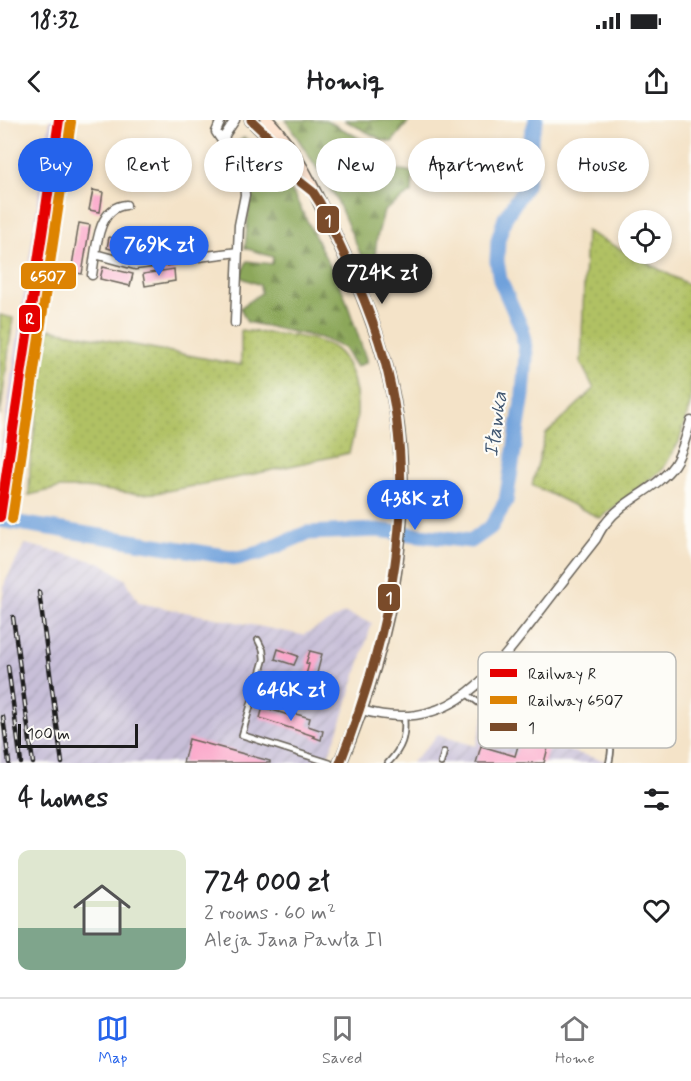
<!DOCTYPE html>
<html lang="en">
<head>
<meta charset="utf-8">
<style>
	:root { --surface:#fff; --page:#f2f2f2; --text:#202124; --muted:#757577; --line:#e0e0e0; --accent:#2563eb }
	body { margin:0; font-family:Mynerve,sans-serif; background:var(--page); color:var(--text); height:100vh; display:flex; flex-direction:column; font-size:22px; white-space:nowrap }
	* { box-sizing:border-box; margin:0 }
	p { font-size:20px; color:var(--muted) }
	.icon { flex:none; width:33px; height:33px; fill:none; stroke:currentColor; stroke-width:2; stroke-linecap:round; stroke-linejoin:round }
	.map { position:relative; height:643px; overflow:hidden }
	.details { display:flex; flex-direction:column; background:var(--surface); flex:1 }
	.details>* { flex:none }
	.guide { position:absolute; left:18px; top:18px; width:656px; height:54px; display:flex; gap:12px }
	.buttons { position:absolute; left:618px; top:90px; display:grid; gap:12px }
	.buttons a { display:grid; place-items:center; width:54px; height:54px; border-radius:50%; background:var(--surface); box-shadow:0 3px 9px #0003; font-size:30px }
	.scale { position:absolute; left:18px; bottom:15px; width:120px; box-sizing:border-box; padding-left:6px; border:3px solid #1c1c1c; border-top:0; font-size:16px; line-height:21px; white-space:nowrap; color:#1c1c1c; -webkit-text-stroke:4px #fdfcf7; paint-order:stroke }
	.price { position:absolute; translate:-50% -51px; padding:0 14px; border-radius:21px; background:var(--accent); color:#fff; font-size:20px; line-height:39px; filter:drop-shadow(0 2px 3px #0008) }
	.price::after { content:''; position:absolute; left:50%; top:36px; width:18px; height:14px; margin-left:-9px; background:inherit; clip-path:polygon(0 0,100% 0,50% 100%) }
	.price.selected { background:#222; color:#fff }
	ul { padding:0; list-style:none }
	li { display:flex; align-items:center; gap:18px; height:150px; padding:0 18px }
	li span { display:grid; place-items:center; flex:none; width:168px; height:120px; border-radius:12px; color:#555 }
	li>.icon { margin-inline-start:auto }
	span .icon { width:72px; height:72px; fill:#fffc; stroke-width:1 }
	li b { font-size:26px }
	h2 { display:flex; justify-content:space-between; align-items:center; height:72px; padding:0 18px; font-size:26px }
	.tag { padding:0 21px; border-radius:27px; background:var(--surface); box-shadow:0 3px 9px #0003; font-size:21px; line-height:54px }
	.tag.selected { background:var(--accent); color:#fff }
	.status { display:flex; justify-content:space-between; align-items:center; height:42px; padding:0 30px; background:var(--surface); direction:ltr }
	.status svg { height:16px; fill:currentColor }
	header { display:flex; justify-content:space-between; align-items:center; height:78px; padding:0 18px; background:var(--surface); font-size:27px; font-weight:700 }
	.dock { display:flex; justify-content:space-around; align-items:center; height:84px; border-top:2px solid var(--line); background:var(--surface); font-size:16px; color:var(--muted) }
	.dock a { display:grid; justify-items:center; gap:3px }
	.dock .selected { color:var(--accent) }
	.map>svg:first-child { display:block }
	.industrial { fill:url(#industrial-furrows) }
	.railway { fill:#c8bfd8 }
	.forest { fill:url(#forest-firs); stroke:#54623b; stroke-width:1.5 }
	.garden { fill:url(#garden-dots); stroke:#666e40; stroke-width:1.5 }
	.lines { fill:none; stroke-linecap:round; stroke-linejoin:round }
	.river { stroke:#70a1db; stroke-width:15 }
	.building { fill:#fba6c9 }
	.lane-casing { stroke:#686258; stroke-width:8 }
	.street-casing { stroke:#686258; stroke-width:11 }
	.secondary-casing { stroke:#686258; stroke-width:15 }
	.lane { stroke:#fff; stroke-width:4.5 }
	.street { stroke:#fff; stroke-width:8 }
	.secondary { stroke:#fde4d1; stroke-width:12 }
	.rail-casing { stroke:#1c1c1c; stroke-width:4.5 }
	.rail { stroke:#fdfcf7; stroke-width:2; stroke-dasharray:7; stroke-linecap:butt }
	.bus-1-casing { stroke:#fdfcf7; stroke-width:14 }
	.bus-1 { stroke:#7a4b2a; stroke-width:9 }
	.rail-1-casing { stroke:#fdfcf7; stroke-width:15 }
	.rail-2-casing { stroke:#fdfcf7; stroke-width:15 }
	.rail-1 { stroke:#e50000; stroke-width:10 }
	.rail-2 { stroke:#dd8304; stroke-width:10 }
	.labels { text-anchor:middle; stroke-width:4.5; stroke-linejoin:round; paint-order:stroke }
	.water-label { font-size:21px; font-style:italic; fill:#425872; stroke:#fdfcf7 }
	.key { fill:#fdfcf7; stroke:#bab9b5; stroke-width:1.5 }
	.key-label { font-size:16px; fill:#1c1c1c }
	.line-badge { stroke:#fdfcf7; stroke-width:2 }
	.badge-label { font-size:16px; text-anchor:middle; font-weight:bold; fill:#fff }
</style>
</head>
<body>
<div class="status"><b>18:32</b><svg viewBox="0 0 49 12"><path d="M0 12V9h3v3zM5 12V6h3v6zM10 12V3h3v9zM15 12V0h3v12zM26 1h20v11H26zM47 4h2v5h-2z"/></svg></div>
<header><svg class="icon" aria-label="back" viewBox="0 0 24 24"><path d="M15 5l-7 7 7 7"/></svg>Homiq<svg class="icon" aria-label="share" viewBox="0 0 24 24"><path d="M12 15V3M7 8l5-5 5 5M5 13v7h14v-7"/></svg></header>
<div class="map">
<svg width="691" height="643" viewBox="0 0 691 643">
	<defs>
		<pattern id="industrial-furrows" width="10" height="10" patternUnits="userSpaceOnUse" patternTransform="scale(1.5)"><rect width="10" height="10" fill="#c8bfd8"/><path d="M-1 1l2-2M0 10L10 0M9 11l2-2" fill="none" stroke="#aba4b9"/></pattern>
		<pattern id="forest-firs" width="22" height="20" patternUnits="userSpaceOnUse" patternTransform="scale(1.5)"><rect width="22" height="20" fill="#8ca75a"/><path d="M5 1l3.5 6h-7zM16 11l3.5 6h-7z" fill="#72874a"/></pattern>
		<pattern id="garden-dots" width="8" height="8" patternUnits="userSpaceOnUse" patternTransform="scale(1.5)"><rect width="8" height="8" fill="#b0c164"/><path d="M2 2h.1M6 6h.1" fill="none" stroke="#97a556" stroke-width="1.8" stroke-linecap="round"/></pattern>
	</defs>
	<rect width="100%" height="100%" fill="#fdfcf7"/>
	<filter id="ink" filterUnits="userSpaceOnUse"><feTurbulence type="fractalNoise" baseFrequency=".0167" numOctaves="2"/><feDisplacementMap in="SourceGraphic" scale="12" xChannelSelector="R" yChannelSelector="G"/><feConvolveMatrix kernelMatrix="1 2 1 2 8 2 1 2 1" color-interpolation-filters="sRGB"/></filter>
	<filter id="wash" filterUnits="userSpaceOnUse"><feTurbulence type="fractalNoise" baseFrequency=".008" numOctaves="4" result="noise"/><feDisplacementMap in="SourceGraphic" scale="24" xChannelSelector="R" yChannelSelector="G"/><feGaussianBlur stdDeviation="1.35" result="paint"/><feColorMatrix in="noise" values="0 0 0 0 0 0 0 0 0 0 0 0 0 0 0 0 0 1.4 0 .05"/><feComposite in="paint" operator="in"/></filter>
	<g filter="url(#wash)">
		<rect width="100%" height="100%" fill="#f4e3c8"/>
		<path class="industrial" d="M25 424 102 443 126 460 139 483 303 515 345 493 372 503 339 609 325 643H0V494L5 462Z
			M484 596 557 616 555 627 613 643H411L438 615 476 626Z"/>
		<path class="railway" d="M50 0H64L9 371 6 374 0 373V335Z"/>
		<path class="forest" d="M286 0H326L387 33 390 42V48C398 53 406 47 413 54L412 72 384 91 377 117 375 136 371 141H365L360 133 336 78Z
			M344 0H410L392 22 382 20Z
			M244 18 256 25 270 47 293 73 344 174 367 242 356 247 344 228 321 218 247 202 240 188 261 173 260 165 240 157 247 141 272 144 273 137 245 128 252 58 236 24Z"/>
		<path class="garden" d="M586 111 691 166V281L679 322 663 349 600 398 532 365 546 314 594 269 581 243Z
			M0 195 13 198 0 296Z
			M49 209 241 245V210C267 214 303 214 327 224 350 234 358 269 357 292 357 305 352 320 349 333L240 357 156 373 139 374 85 368H60L29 375 30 343Z"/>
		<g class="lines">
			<path class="river" d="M0 400 237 438 260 433 307 413 377 410 471 421 491 407 506 381 523 275 526 235 522 209 500 160 497 141 498 120 505 98 526 65 530 46 531 16 536 0"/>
		</g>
		<g id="blocks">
			<path class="building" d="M93 70 103 72 100 92 89 90Z
				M79 103 90 105 82 154 71 152Z
				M196 115 198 127 143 134 141 122Z
				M109 117 132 122 129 134 107 128Z
				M103 147 133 154 130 166 100 159Z
				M174 149 175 161 145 166 143 154Z
				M278 529 298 536 294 545 275 539Z
				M310 531 322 534 316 557 320 558 318 574 299 569 302 562H304L309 544 306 543Z
				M266 551 279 555 273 571 262 568Z
				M263 587 288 595 289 592 310 598 308 606 323 611 321 620 313 617 314 616 260 598Z
				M522 612 550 620 544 643H476L481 626 515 636Z
				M189 619 270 641V643H183Z"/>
		</g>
	</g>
	<g filter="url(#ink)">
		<use href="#blocks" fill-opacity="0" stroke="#686258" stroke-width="1.5"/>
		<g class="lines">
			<defs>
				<path id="lane" d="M279 32 295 58 308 67
					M258 520 263 530 264 539 242 615 330 643
					M467 574 479 583 491 588 604 619C614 625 611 633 609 643
					M388 643C402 628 406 617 404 596
					M441 643 444 632"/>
				<path id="street" d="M221 0 216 12 234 39 244 61 245 75 239 105 235 203
					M224 23 225 15 235 0
					M95 134 135 145 238 132
					M92 155C96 133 96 87 126 85
					M361 590C446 614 484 563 531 503 552 475 574 447 596 419 599 413 602 407 606 403 624 379 656 370 674 345 683 332 686 315 691 301"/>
				<path id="secondary" d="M251 0 289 37
					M267 0C298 33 317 77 336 117 357 160 376 206 388 253 420 383 391 522 340 643"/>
			</defs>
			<use href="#lane" class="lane-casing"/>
			<use href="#street" class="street-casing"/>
			<use href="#secondary" class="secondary-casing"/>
			<use href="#lane" class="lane"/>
			<use href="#street" class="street"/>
			<use href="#secondary" class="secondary"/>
			<defs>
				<path id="rail" d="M39 472 62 643
					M13 497 33 643
					M8 546 21 643
					M3 597 9 643"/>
			</defs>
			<use href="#rail" class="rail-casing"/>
			<use href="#rail" class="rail"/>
			<defs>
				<path id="bus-1" d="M251 0 274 22 294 57 313 72 320 83C344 133 369 184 384 238 422 374 390 515 340 643"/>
			</defs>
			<use href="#bus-1" class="bus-1-casing"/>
			<use href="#bus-1" class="bus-1"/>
			<defs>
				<path id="rail-1" d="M0 397 59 0"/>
				<path id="rail-2" d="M12 399 71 2"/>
			</defs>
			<use href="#rail-1" class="rail-1-casing"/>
			<use href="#rail-2" class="rail-2-casing"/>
			<use href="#rail-1" class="rail-1"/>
			<use href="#rail-2" class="rail-2"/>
		</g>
	</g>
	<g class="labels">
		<g class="water-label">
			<text transform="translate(495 304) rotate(-82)" y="7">Iławka</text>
		</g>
	</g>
	<rect x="478" y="532" width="198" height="96" rx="9" class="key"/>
	<rect x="490" y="549" width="27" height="8" fill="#e50000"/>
	<rect x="490" y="576" width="27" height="8" fill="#dd8304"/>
	<rect x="490" y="603" width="27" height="8" fill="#7a4b2a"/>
	<g class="key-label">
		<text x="528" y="559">Railway R</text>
		<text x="528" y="586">Railway 6507</text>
		<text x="528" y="613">1</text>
	</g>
	<g class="line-badge">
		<rect x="316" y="85" width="24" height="29" rx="6" fill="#7a4b2a"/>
		<rect x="20" y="142" width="57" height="28" rx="6" fill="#dd8304"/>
		<rect x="18" y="184" width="23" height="29" rx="6" fill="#e50000"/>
		<rect x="377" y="463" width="24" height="29" rx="6" fill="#7a4b2a"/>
	</g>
	<g class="badge-label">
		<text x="328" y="106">1</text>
		<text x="48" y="162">6507</text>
		<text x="30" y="204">R</text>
		<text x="389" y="483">1</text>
	</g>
</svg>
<div class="buttons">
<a><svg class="icon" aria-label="locate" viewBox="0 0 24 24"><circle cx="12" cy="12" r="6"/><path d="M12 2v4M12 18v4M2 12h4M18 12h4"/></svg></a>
</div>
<div class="scale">100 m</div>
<b class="price" style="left:159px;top:157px">769K zł</b>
<b class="price selected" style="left:382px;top:185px">724K zł</b>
<b class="price" style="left:415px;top:411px">438K zł</b>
<b class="price" style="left:291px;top:602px">646K zł</b>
<div class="guide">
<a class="tag selected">Buy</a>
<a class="tag">Rent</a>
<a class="tag">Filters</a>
<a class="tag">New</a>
<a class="tag">Apartment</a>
<a class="tag">House</a>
</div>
</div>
<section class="details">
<h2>4 homes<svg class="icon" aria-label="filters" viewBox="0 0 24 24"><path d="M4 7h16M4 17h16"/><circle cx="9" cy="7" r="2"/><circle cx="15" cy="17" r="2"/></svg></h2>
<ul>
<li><span style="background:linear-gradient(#dfe7d0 65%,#7fa58c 0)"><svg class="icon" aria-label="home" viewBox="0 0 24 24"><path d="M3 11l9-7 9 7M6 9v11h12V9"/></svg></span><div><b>724 000 zł</b><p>2 rooms · 60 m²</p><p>Aleja Jana Pawła II</p></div><svg class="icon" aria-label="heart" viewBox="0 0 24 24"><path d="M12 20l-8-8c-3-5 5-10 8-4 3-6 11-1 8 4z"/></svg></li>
</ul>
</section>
<nav class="dock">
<a class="selected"><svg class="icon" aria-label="map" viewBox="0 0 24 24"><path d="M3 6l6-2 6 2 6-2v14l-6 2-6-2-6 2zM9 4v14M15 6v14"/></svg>Map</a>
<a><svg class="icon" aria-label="saved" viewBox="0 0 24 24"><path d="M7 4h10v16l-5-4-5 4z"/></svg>Saved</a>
<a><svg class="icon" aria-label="home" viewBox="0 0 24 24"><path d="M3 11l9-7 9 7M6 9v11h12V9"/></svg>Home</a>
</nav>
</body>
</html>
